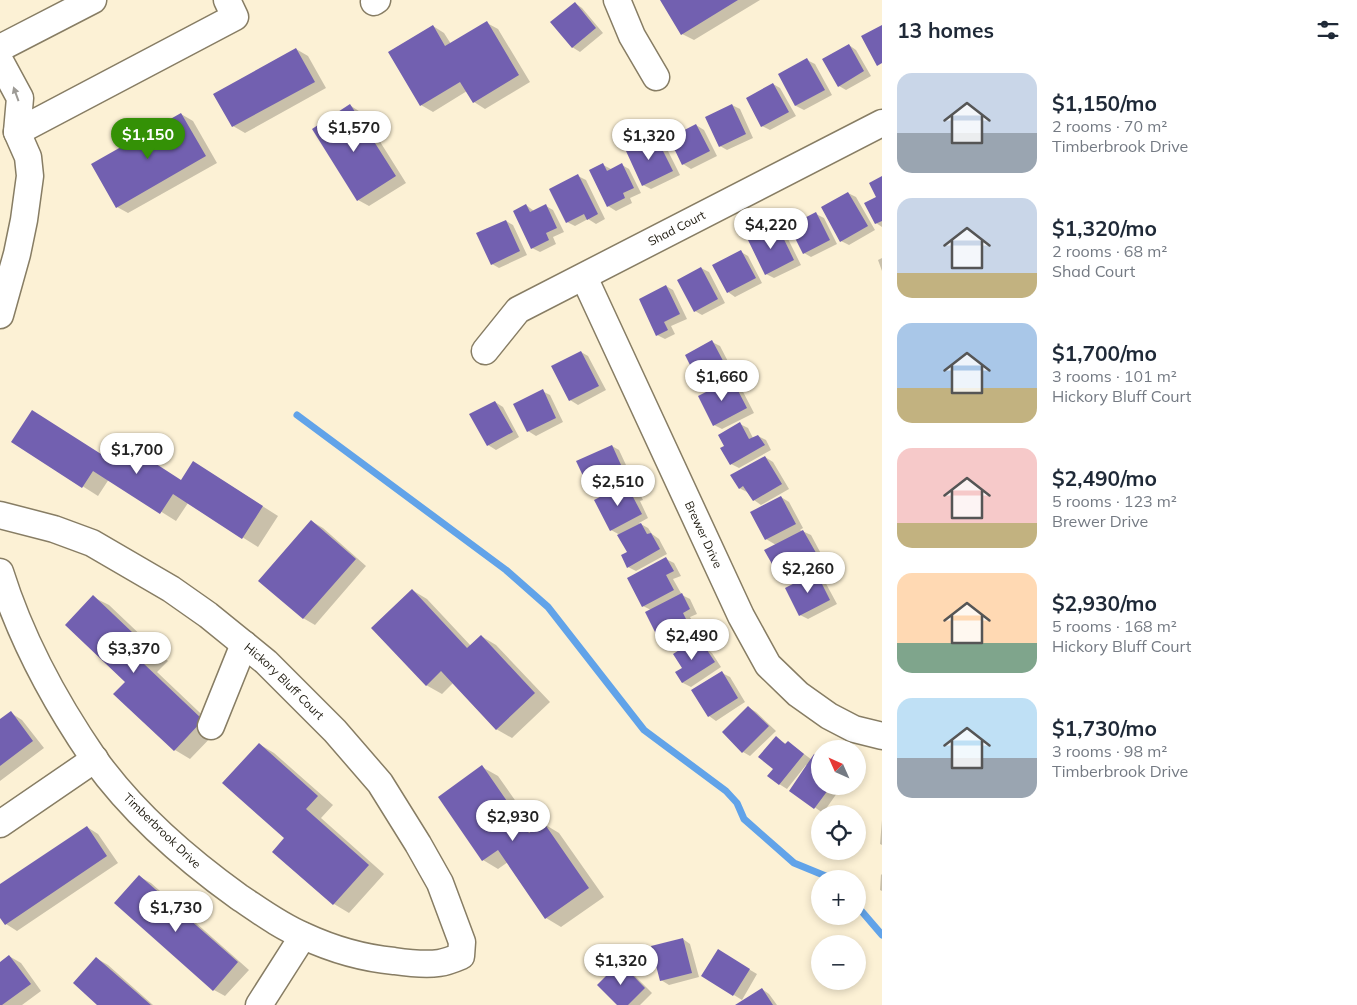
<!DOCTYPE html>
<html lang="en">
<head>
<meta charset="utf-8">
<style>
	:root { --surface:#fff; --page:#f2f2f3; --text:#1f2937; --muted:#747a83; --accent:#349106 }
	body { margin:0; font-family:Mulish,sans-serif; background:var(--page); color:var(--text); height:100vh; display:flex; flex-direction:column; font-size:19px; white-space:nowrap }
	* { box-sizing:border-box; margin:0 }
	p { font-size:16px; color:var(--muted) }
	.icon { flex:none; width:28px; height:28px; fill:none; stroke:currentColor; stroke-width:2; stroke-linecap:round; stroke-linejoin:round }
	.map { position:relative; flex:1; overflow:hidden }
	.side { display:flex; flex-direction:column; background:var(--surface); width:475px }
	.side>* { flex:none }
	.needle { width:32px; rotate:315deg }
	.fabs { position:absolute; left:811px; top:740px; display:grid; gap:10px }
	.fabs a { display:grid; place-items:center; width:55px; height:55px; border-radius:50%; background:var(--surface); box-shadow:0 2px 8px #0003; font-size:25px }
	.price { position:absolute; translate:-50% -42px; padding:0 11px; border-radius:18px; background:#fff; color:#222; font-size:16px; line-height:32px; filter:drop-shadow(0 1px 2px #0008) }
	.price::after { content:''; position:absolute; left:50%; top:30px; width:15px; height:11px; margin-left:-8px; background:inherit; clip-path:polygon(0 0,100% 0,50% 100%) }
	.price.active { background:var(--accent); color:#fff }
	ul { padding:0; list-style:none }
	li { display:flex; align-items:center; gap:15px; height:125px; padding:0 15px }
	li span { display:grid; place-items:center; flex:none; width:140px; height:100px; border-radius:15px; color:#555 }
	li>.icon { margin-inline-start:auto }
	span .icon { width:60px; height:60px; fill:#fffc; stroke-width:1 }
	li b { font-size:21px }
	h2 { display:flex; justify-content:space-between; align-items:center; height:60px; padding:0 15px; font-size:21px }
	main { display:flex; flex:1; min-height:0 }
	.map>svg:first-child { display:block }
	.shadow { fill:#0003 }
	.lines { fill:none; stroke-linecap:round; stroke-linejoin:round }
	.stream { stroke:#61a3e9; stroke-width:7 }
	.building { fill:#7260b0 }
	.minor-casing { stroke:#877d64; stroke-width:29 }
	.minor { stroke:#fff; stroke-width:26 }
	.oneway { fill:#9d9b96 }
	.labels { text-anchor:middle; stroke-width:4; stroke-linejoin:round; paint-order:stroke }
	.street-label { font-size:12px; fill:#252116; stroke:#fff }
</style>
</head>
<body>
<main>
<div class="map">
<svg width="882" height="1005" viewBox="0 0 882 1005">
	<rect width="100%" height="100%" fill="#fcf1d5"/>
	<path class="shadow" d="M662 0H760L694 40 682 34Z
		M575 3 582 8 603 33 580 52 572 47Z
		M487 23 498 29 530 82 485 109 474 102 467 91 433 112 421 105 389 52 433 26 444 33 451 44Z
		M849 45 856 50 871 76 846 90 839 86Z
		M296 49 308 56 326 88 245 133 233 126 215 94Z
		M807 60 815 64 832 95 804 110 796 106 780 75Z
		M773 84 780 88 796 116 770 130 762 126Z
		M732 105 740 109 753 138 727 150 720 146Z
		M351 106 362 113 406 183 369 206 358 200Z
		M181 114 193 121 217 163 128 213 117 207Z
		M696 125 704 130 717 156 691 169 683 164 670 139Z
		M656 138 664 143 680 175 651 189 643 185Z
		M603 165 611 169 622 165 629 169 641 193 630 198 632 203 616 211 608 206Z
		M578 176 586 180 605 219 596 224 588 219 575 226 567 222Z
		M882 177V227L876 223 877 197Z
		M848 193 856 197 875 230 849 245 841 241Z
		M526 205 534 211 546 206 553 210 564 232 553 237 556 244 540 252 532 248Z
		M816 214 824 218 837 244 811 257 804 253Z
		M506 221 513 225 527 255 499 268 492 264Z
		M777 227 784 231 801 265 774 278 766 274Z
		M741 252 748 256 762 283 735 297 728 292Z
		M882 258V271L878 260Z
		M701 268 709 272 725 303 702 315 695 311Z
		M666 286 673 290 687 319 671 326 675 334 665 339 657 335Z
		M712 342 720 346 736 377 731 379 739 384 754 413 722 429 714 425 711 391 702 386Z
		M581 352 588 356 606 390 578 405 570 400Z
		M542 391 550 395 563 422 536 436 528 431Z
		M495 402 503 407 519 437 496 450 488 445 471 414Z
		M740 424 748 428 753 438 758 436 766 440 771 450 739 468 731 464 726 446Z
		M13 442 101 455 182 481 209 472 278 516 258 547 188 503 176 521 109 479 98 496Z
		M612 446 619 450 633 480 628 483 637 488 643 500 640 501 648 518 639 523 648 528 652 534 659 539 667 554 636 571 628 567V553L620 535 611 530 601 497 592 492Z
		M765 457 773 462 789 489 761 505 754 500 747 492 739 488Z
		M781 497 789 502 803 528 800 530 811 535 826 563 797 579 789 574 784 565 780 567 773 563 776 545 766 539 752 513Z
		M311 521 323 528 366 566 315 625 303 618Z
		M666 559 674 563 681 576 673 579 682 595 690 599 697 614 690 617 698 633 669 648 662 643 651 610 643 606Z
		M816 574 823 578 837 604 808 619 800 615Z
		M412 590 427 599 471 646 481 636 496 645 550 702 512 738 496 729 453 683 442 694 426 685Z
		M93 597 109 605 168 661 157 672 218 730 190 759 175 750 115 694 127 682Z
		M695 641 712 653 721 667 691 687 683 683 677 673 684 668Z
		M722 673 730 677 745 702 716 721 709 716Z
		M748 707 756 712 776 731 750 756 743 752Z
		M11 713 22 720 44 748 0 781V721Z
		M776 738 786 744 795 747 812 760 820 759V786H842L823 813 791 791 808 766 806 765 787 789 779 784 775 768Z
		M259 744 274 753 333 805 321 818 384 874 349 913 334 904 274 852 286 838Z
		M482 767 498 776 536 830 544 824 559 833 604 897 561 927 546 918 508 862 498 869 483 860Z
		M882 820V845L880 844Z
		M87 827 98 834 118 863 17 931 6 924 0 916V885Z
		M881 874 882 875V891L880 890Z
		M140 877 151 883 249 970 225 996 214 990Z
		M683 939 690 944 699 977 669 985 661 980Z
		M718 951 757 974 742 1000 703 976Z
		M9 956 21 963 41 991 22 1005H0V963Z
		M96 958 108 965 153 1005H99Z
		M620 964 627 968 652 993 640 1005H619Z
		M762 989 769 994 777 1005H737Z"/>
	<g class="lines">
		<path class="stream" d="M297 415 506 570 548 607 644 730 726 791 737 803 744 819 794 863 833 879
			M858 907 882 935"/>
	</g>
	<path class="building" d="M660 0H738L681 35Z
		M575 2 596 28 572 48 550 22Z
		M487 21 519 75 473 103 460 82 420 106 388 52 433 25 445 46Z
		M882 25V63L877 66 861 36Z
		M849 44 864 71 838 87 822 59Z
		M296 48 315 82 232 127 213 94Z
		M807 58 825 90 795 106 778 74Z
		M773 83 789 112 761 127 746 98Z
		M350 104 396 176 357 201 312 129Z
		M732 104 746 134 719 147 705 117Z
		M181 113 206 156 116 208 91 164Z
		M696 124 710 151 682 165 669 138Z
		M656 137 673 171 642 186 626 151Z
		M603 163 607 171 622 163 634 188 623 193 625 198 607 207 589 170Z
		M578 174 598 214 587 220 584 214 566 223 549 189Z
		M882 176V221L875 224 864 203 876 197 869 183Z
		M848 192 868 226 840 242 821 207Z
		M526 204 530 212 546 204 557 228 546 233 549 240 531 249 513 211Z
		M816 212 830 240 803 254 789 226Z
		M506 220 520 251 491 265 476 233Z
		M777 225 794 260 765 275 748 240Z
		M741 250 756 278 727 293 712 265Z
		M701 267 718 299 694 312 677 280Z
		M666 285 680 314 664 322 668 330 656 336 639 299Z
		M712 340 729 372 701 387 685 355Z
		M581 351 599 386 569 401 551 366Z
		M732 379 747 408 713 426 698 396Z
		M543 389 556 418 527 432 513 404Z
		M495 401 513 432 487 446 469 414Z
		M32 410 101 454 113 436 181 480 193 461 263 506 242 539 173 494 160 514 93 471 82 488 11 442Z
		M740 422 749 439 758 435 765 445 730 465 720 448 724 446 718 435Z
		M612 445 626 476 591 493 576 461Z
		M765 456 782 484 753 501 743 486 739 489 730 475Z
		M629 482 636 496 633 497 642 514 610 531 594 500Z
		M781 496 796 524 765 540 750 512Z
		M311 520 356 559 303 619 258 581Z
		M641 523 647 534 651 533 660 549 627 568 621 555 627 552 617 535Z
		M803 530 819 558 788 575 779 559 772 564 764 550Z
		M666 557 674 571 666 575 674 590 642 607 627 578Z
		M816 572 830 600 799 616 785 588Z
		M412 589 467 648 481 635 535 693 496 730 441 671 426 686 371 628Z
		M682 593 690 609 683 613 691 629 661 644 645 612Z
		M93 595 153 652 143 663 203 720 174 751 113 694 125 682 65 625Z
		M695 640 701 650 705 647 715 662 682 683 675 672 682 668 673 654Z
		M722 671 738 698 708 717 691 690Z
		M748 706 769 726 742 753 722 732Z
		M11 711 33 741 0 766V719Z
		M776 736 785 744 788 741 804 754 779 785 767 776 773 769 758 757Z
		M259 743 318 796 306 809 369 865 333 905 272 852 284 838 222 783Z
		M814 754 820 759V786H831L814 809 789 791Z
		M482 765 529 833 544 823 589 888 545 919 498 850 482 861 438 797Z
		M87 826 107 856 5 925 0 918V884Z
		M139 875 238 962 213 991 114 903Z
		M683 938 692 973 660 981 651 946Z
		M718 949 750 969 733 996 701 976Z
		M9 955 31 984 2 1005H0V962Z
		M96 957 151 1005H97L73 983Z
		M620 962 645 988 628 1005H617L597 985Z
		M762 988 773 1005H735Z"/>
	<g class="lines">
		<defs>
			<g id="minor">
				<path d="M617 0 632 36 656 77"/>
				<path d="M374 2 377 0"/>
				<path d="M0 48 93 0"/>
				<path d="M0 61 20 98 17 132 28 157 30 176 24 220 17 254 0 315"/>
				<path d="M17 132 235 17 227 0"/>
				<path id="s1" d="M584 277 741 616 768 665 798 694 829 716 854 729 882 736"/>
				<path id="s2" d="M485 351 518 310 882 123"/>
				<path id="s3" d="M0 515 54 529 92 543 171 589 208 615 266 662 335 731 380 783 418 844 440 883 462 942 461 956C454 959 446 962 439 963 425 965 408 963 394 961 363 958 332 949 304 936 280 926 260 911 239 897 186 859 134 814 95 760 55 702 21 639 0 572"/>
				<path d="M211 726 244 644"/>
				<path d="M0 824 95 759"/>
				<path d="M259 1005 303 936"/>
			</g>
		</defs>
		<use href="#minor" class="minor-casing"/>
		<use href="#minor" class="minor"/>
	</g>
	<defs><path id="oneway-solid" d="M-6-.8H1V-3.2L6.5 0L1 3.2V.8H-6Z" transform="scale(1.25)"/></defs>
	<use class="oneway" href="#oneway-solid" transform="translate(16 94) rotate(-110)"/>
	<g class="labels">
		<g class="street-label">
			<text dy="4" stroke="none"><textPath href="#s2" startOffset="231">Shad Court</textPath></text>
			<text dy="4" stroke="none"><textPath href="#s1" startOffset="284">Brewer Drive</textPath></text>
			<text dy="4" stroke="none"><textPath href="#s3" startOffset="334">Hickory Bluff Court</textPath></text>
			<text transform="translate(162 831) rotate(44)" y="4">Timberbrook Drive</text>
		</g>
	</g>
</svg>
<div class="fabs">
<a><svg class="needle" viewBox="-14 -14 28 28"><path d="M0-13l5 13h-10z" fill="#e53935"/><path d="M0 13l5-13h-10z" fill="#747a83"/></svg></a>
<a><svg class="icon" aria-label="locate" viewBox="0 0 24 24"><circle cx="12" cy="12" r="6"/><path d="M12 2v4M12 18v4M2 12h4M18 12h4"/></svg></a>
<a>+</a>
<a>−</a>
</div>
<b class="price" style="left:354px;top:153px">$1,570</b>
<b class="price active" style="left:148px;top:160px">$1,150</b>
<b class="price" style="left:649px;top:161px">$1,320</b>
<b class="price" style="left:771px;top:250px">$4,220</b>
<b class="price" style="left:722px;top:402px">$1,660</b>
<b class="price" style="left:137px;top:475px">$1,700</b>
<b class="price" style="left:618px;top:507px">$2,510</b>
<b class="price" style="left:808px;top:594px">$2,260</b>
<b class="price" style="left:692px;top:661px">$2,490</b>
<b class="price" style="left:134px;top:674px">$3,370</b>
<b class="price" style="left:513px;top:842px">$2,930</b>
<b class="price" style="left:176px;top:933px">$1,730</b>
<b class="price" style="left:621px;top:986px">$1,320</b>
</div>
<section class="side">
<h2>13 homes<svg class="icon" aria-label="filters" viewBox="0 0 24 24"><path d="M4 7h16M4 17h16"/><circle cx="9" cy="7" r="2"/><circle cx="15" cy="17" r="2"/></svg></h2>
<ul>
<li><span style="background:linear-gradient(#c9d6e8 60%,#9aa5b1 0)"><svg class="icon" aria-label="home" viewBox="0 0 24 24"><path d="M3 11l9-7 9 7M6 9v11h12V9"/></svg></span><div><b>$1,150/mo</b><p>2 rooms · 70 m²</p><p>Timberbrook Drive</p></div></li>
<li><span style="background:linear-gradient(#c9d6e8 75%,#c2b280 0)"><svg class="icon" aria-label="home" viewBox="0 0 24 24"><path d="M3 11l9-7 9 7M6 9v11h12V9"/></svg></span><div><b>$1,320/mo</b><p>2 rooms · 68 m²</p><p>Shad Court</p></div></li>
<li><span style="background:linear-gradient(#a9c7e8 65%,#c2b280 0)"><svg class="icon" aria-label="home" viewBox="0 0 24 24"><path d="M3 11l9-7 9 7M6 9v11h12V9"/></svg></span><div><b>$1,700/mo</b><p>3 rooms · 101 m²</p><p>Hickory Bluff Court</p></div></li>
<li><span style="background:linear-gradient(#f6c9c9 75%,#c2b280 0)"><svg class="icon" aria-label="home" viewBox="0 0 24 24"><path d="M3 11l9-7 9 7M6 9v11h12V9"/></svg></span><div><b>$2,490/mo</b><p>5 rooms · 123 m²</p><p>Brewer Drive</p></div></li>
<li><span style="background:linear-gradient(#ffd9b3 70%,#7fa58c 0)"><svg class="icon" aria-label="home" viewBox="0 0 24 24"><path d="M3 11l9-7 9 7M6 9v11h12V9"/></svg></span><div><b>$2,930/mo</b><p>5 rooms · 168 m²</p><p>Hickory Bluff Court</p></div></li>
<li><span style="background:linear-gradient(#bfe0f5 60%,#9aa5b1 0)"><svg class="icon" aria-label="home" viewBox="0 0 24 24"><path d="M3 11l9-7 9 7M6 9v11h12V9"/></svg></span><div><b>$1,730/mo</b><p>3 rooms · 98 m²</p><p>Timberbrook Drive</p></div></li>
</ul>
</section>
</main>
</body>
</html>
